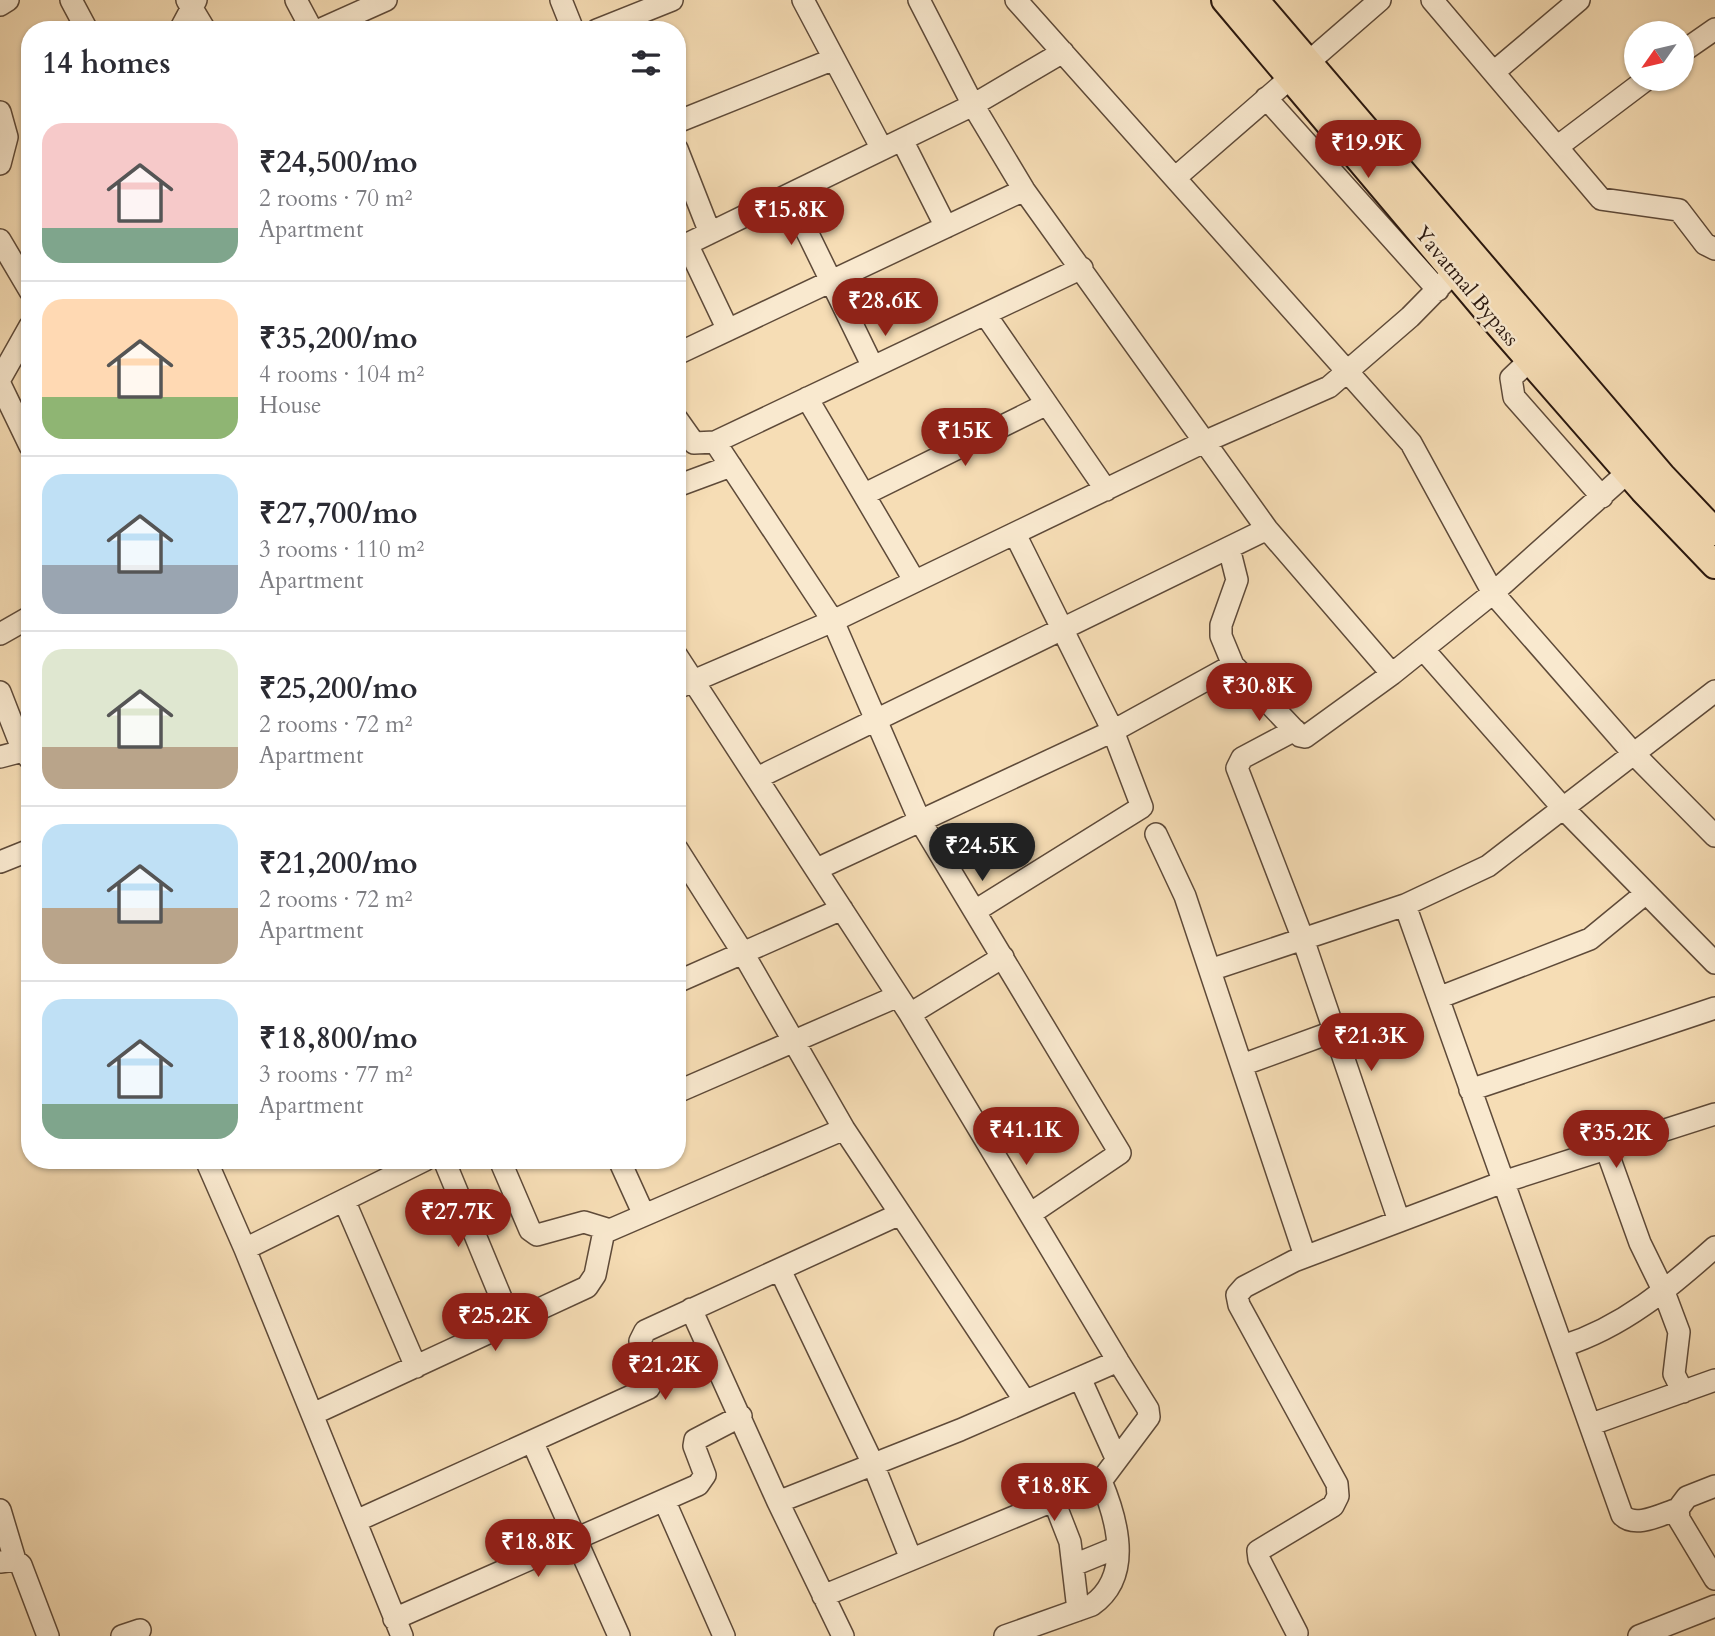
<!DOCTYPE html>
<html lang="en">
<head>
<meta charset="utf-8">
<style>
	:root { --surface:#fff; --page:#f7f7f7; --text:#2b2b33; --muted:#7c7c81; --line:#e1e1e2; --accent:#8f2418 }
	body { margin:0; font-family:Cardo,serif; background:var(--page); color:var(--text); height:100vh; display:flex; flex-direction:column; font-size:26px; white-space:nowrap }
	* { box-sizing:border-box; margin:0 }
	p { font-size:23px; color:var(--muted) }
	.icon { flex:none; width:38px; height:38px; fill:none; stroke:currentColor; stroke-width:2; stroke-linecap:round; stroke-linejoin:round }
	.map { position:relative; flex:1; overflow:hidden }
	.drawer { position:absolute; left:21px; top:21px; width:665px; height:1148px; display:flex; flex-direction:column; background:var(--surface); border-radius:28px; box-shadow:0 2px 5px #0004 }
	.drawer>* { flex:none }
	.needle { width:46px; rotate:236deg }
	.controls { position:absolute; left:1624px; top:21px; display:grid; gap:14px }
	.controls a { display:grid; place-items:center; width:70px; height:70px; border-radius:50%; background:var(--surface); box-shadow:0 2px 5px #0004; font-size:35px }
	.price { position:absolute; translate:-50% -60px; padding:0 16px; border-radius:24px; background:var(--accent); color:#fff; font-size:23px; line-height:46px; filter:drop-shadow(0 2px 4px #0008) }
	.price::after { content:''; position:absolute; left:50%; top:42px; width:21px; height:16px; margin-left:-10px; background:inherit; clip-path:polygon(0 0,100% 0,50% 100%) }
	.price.active { background:#222; color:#fff }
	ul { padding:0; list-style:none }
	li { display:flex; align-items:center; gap:21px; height:175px; padding:0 21px }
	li+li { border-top:2px solid var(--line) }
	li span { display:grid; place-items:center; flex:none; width:196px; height:140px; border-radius:21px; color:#555 }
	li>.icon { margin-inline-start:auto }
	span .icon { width:84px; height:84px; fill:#fffc; stroke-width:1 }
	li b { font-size:30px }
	h2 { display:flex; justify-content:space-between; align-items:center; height:84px; padding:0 21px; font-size:30px }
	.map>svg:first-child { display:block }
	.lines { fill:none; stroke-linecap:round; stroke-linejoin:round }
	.minor-casing { stroke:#5e4a39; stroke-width:24 }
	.major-casing { stroke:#2b1910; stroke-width:30 }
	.minor { stroke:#f9e9cf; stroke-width:21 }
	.major { stroke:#f6ddb5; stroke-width:26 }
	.labels { text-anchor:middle; stroke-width:5; stroke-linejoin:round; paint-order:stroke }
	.street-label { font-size:21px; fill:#2b1910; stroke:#f9e9cf }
</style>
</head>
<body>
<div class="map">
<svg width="1715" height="1636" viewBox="0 0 1715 1636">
	<rect width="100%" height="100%" fill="#f6ddb5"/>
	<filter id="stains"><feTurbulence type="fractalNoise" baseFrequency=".00286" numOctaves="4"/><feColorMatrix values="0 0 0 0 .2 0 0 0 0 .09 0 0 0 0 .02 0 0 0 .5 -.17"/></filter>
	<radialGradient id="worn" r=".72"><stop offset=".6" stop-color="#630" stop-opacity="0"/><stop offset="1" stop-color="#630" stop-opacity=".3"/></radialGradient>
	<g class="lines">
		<defs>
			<path id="minor" d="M71 0 87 30
				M187 0 205 30
				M296 0 312 30
				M561 0 573 30
				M803 0 882 149
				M919 0 973 105 1024 190 1267 529 1392 674
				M1016 0 1411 443 1493 593 1633 753 1715 836
				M1432 0 1601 199 1679 210 1705 244 1715 249
				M0 5 8 0
				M180 30 196 0
				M319 30 386 0
				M597 30 672 0
				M1682 52 1715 29
				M1494 72 1579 0
				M1266 98 1438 290
				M0 112 7 137 0 164
				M677 122 834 59
				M902 140 946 227
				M1557 147 1647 79
				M677 149 710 233
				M1175 178 1380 0
				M789 195 873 367
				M0 240 30 291
				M687 244 728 330
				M677 249 973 105 1063 52
				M985 314 1106 490
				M677 354 1024 190
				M1530 360 1511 378 1514 397 1602 497
				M0 379 30 326
				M0 384 30 446
				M807 398 914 580
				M677 419 694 443 715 442 1082 268
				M715 442 833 621 919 819 1120 1153 1030 1214
				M677 486 731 466
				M865 494 1047 404
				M1229 548 1237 580 1221 625V636L1233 665
				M0 634 30 617
				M1423 649 1562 807 1715 963
				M677 656 910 1014 1118 1361 960 1430 778 1502
				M677 688 833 621 1204 442 1329 387 1410 317 1464 262
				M0 692 23 751
				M1295 730 1242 758 1237 768 1303 939 1399 1221
				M0 757 23 751 30 759
				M757 778 1267 529
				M1156 834 1185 896 1305 1256
				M677 849 743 953 844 1129 1025 1401
				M0 862 30 850
				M817 869 1113 731 1233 665 1300 736 1305 737 1392 674 1493 593 1628 472
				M1405 905 1622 1515C1635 1529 1662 1514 1678 1509
				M975 911 1142 807 1113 731 1015 534
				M1210 970 1405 905 1488 866 1715 691
				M677 982 842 909
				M1438 998 1590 939 1646 893
				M910 1014 1003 957
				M1242 1065 1335 1031
				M1470 1090 1715 1008
				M677 1092 898 996
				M1607 1151 1640 1243 1664 1292 1679 1332 1674 1374 1683 1392
				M206 1160 245 1249 402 1636
				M444 1160 511 1322
				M500 1160 530 1230 537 1235 584 1222 610 1230 844 1129
				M619 1160 644 1215
				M344 1200 416 1367
				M245 1249 425 1160
				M780 1270 873 1464 911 1559
				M691 1309 778 1502 843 1636
				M1563 1346C1623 1327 1669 1288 1715 1247
				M1080 1378 1116 1458
				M313 1414 587 1287 595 1275 604 1231
				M1592 1424 1715 1380
				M532 1441 619 1636
				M1715 1486 1687 1497 1678 1509 1679 1519 1715 1579
				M1054 1501 1070 1542 1078 1610
				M665 1502 724 1636
				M0 1510 15 1560
				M356 1521 649 1388 654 1377 640 1341 645 1331 900 1214
				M0 1562 15 1560 21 1565 48 1636
				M1074 1565 1118 1547
				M823 1596 1101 1481 1149 1417 1148 1409 1118 1361
				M394 1619 698 1485 705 1475 694 1446 695 1440 741 1416
				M1297 1633 1259 1559 1258 1551 1333 1506 1338 1496 1337 1484 1239 1305 1237 1295 1244 1287 1294 1261 1503 1182 1715 1114
				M122 1636 140 1630
				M1005 1636 1092 1605C1133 1576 1117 1519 1101 1481
				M1639 1636 1715 1606"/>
			<path id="major" d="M1225 0 1492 317 1643 490 1715 565
				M1255 0 1662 476 1715 532"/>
		</defs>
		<use href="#minor" class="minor-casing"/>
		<use href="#major" class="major-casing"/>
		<use href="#minor" class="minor"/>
		<use href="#major" class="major"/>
	</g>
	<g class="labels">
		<g class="street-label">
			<text transform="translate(1467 286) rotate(50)" y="7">Yavatmal Bypass</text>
		</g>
	</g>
	<rect width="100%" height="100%" filter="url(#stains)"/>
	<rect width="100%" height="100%" fill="url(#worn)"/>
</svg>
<div class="controls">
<a><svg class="needle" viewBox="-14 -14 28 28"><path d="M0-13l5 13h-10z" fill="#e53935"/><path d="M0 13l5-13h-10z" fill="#7c7c81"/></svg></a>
</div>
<b class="price" style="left:1368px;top:180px">₹19.9K</b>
<b class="price" style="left:791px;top:247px">₹15.8K</b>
<b class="price" style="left:885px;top:338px">₹28.6K</b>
<b class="price" style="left:965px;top:468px">₹15K</b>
<b class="price" style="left:1259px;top:723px">₹30.8K</b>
<b class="price active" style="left:982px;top:883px">₹24.5K</b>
<b class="price" style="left:1371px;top:1073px">₹21.3K</b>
<b class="price" style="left:1026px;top:1167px">₹41.1K</b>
<b class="price" style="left:1616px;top:1170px">₹35.2K</b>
<b class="price" style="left:458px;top:1249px">₹27.7K</b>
<b class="price" style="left:495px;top:1353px">₹25.2K</b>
<b class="price" style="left:665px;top:1402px">₹21.2K</b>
<b class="price" style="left:1054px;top:1523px">₹18.8K</b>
<b class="price" style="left:538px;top:1579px">₹18.8K</b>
<section class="drawer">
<h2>14 homes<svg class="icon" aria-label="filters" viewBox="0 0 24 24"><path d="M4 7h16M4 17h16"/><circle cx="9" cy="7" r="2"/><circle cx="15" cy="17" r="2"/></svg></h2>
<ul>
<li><span style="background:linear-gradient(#f6c9c9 75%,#7fa58c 0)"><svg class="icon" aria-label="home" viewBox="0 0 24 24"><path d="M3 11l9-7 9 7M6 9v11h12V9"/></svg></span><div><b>₹24,500/mo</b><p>2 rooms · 70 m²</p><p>Apartment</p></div></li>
<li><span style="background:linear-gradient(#ffd9b3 70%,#8fb573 0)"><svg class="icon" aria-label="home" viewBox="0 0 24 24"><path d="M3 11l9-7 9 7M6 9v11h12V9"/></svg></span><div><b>₹35,200/mo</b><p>4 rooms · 104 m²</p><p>House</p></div></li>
<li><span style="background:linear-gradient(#bfe0f5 65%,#9aa5b1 0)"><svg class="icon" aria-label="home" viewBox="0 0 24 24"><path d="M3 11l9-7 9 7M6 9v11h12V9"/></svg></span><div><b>₹27,700/mo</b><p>3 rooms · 110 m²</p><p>Apartment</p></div></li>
<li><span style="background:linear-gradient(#dfe7d0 70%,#b9a48a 0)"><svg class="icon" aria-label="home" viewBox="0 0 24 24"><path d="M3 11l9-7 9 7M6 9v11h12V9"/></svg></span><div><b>₹25,200/mo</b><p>2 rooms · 72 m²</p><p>Apartment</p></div></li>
<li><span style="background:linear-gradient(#bfe0f5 60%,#b9a48a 0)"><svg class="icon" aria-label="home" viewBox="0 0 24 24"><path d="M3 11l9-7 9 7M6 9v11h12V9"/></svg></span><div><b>₹21,200/mo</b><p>2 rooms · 72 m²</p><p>Apartment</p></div></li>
<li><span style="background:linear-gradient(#bfe0f5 75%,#7fa58c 0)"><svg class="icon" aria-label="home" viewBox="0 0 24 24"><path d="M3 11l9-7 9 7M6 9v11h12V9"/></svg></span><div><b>₹18,800/mo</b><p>3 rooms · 77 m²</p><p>Apartment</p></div></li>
</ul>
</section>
</div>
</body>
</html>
